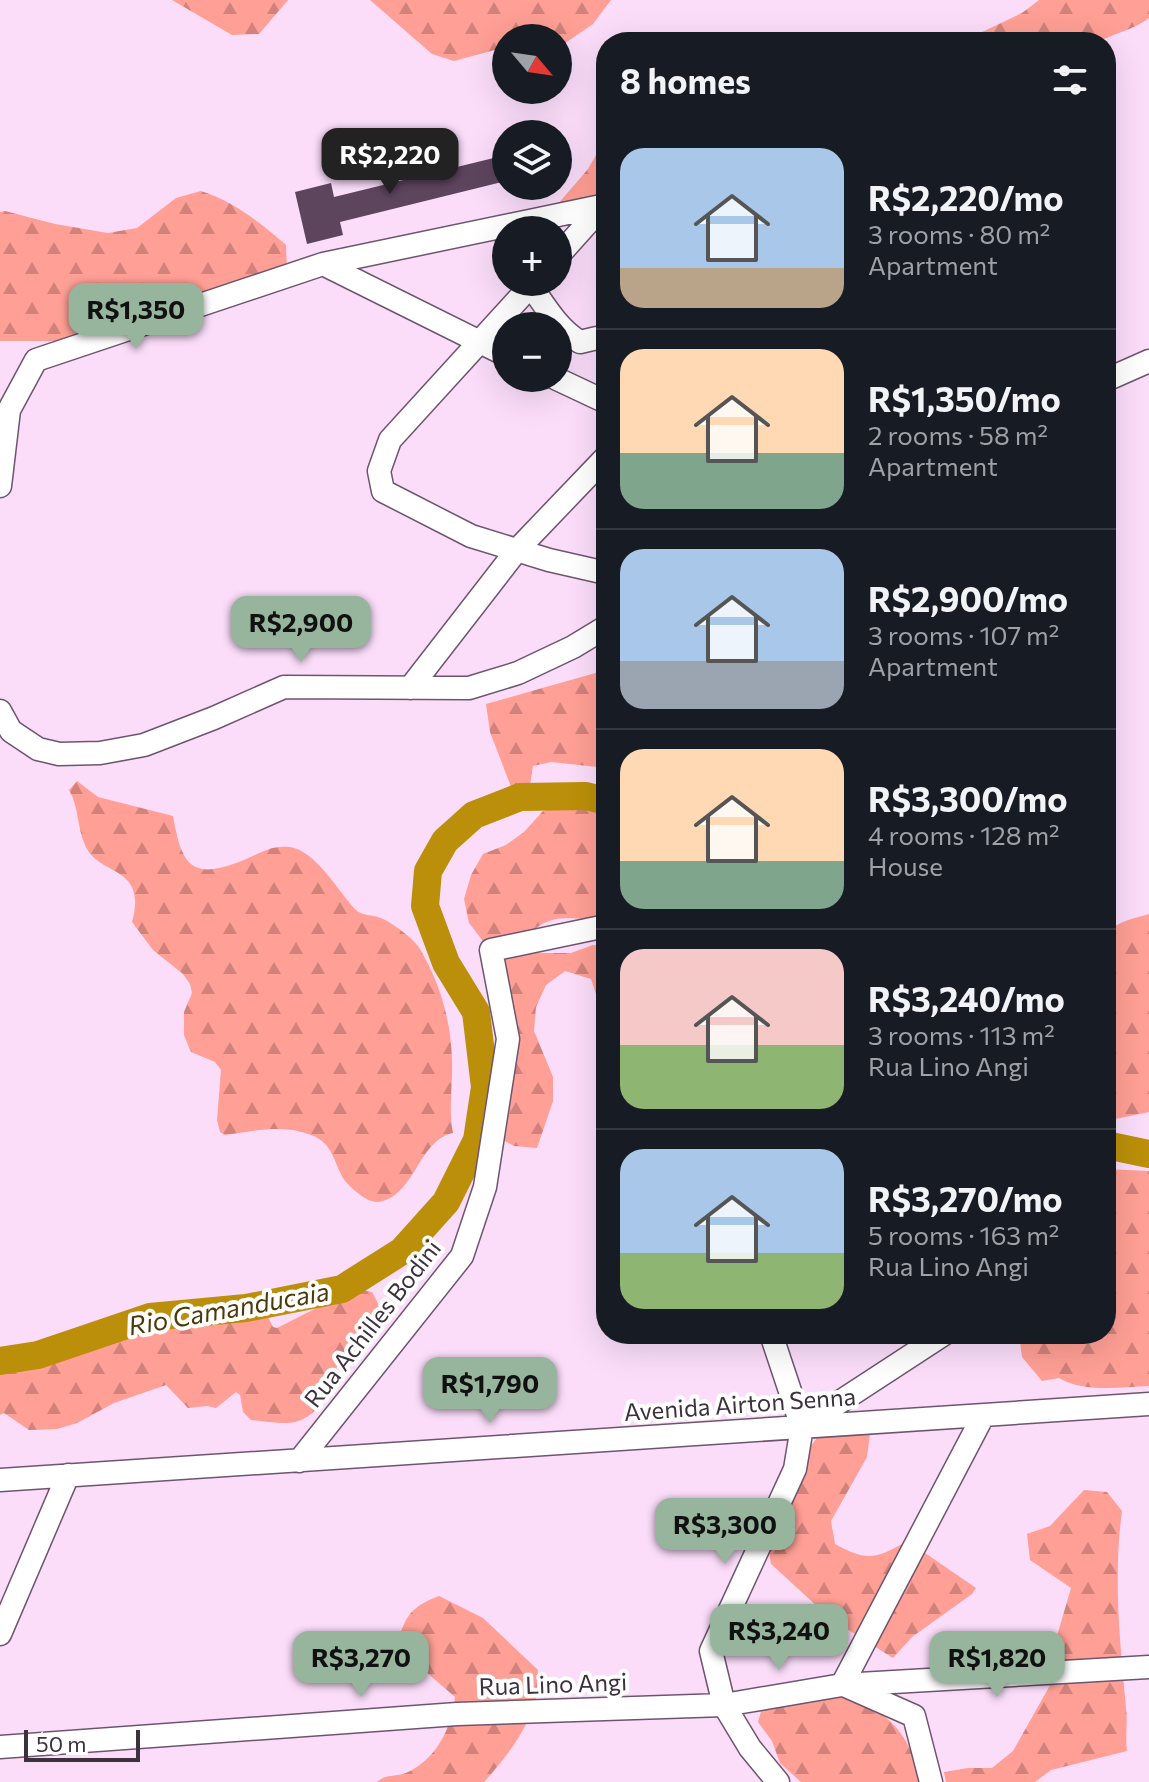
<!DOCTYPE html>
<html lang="en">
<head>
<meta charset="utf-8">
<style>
	:root { --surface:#171b24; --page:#242831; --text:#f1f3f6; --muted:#9ea1a6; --line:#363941; --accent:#97b49d }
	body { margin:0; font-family:Commissioner,sans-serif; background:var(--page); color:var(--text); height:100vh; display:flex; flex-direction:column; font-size:30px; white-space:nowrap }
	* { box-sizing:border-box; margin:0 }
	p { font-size:26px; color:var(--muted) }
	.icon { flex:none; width:44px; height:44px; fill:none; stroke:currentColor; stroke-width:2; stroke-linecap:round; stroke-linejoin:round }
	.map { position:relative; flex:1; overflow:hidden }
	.details { position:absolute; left:596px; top:32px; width:520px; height:1312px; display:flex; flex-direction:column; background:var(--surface); border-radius:32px; box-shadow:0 8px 32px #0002 }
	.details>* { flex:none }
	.needle { width:52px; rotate:119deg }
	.controls { position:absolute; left:492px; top:24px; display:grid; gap:16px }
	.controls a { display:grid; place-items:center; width:80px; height:80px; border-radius:50%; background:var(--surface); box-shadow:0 8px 32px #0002; font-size:40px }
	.scale { position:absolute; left:24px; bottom:20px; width:116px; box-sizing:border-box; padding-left:8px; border:4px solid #3c313c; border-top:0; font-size:22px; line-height:28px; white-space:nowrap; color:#3c313c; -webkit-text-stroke:6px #fff; paint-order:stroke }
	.price { position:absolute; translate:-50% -68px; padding:0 18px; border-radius:16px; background:var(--accent); color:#111; font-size:26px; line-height:52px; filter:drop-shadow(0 2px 4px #0008) }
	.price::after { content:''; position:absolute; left:50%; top:48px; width:24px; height:18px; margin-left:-12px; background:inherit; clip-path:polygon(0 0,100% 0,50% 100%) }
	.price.on { background:#222; color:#fff }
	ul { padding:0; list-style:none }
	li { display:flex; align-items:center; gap:24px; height:200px; padding:0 24px }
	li+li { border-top:2px solid var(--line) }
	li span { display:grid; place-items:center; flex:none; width:224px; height:160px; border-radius:24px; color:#555 }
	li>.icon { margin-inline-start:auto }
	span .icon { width:96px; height:96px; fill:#fffc; stroke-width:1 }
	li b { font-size:34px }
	h2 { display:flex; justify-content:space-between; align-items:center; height:96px; padding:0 24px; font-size:34px }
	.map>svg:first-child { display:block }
	.forest { fill:url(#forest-firs) }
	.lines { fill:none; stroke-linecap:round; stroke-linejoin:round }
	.river { stroke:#bb8f09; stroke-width:28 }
	.building { fill:#5e455e }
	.minor-casing { stroke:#6e556e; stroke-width:25 }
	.minor { stroke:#fff; stroke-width:22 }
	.labels { text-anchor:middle; stroke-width:8; stroke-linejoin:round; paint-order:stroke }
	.street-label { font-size:24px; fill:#3c313c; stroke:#fff }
	.water-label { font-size:26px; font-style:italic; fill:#4b3909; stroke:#fff }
</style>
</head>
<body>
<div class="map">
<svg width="1149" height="1782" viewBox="0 0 1149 1782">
	<defs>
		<pattern id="forest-firs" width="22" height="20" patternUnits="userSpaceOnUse" patternTransform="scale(2)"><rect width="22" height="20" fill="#ff9f95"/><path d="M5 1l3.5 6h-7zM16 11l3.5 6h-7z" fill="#d0827b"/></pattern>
	</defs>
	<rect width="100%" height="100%" fill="#fbddfa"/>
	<path class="forest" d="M172 0H288L259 34 232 35Z
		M370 0H611L593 24 558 48V38H506V47L454 61 432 54Z
		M1039 0H1149V18C1134 30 1114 33 1098 42H961L1022 13Z
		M606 145V234L570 228 557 205 588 169 601 146Z
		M201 191C235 202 259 222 286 245L287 271 57 341H0V212L5 211 55 224 108 233 137 228 176 198Z
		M606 670V768L551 762 533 766 530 785 518 794 513 792 490 732 486 704Z
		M77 781 98 797 173 816C182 867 192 881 244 860 261 853 270 845 290 847 316 851 338 891 355 909 362 917 374 914 383 919 394 924 414 939 420 949 440 983 451 1021 452 1060 453 1085 448 1108 453 1133 418 1140 415 1197 378 1202 367 1203 348 1186 343 1178 333 1161 333 1143 311 1135 283 1124 254 1131 225 1135L220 1132 217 1120 221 1070 215 1062 191 1052 184 1035V1012L192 993 190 984 183 974 153 950 132 922C148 864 98 877 85 845 77 827 79 807 69 790Z
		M568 804 606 814V925C584 918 555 912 535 929 530 934 526 946 522 953H571L593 945 606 946V1025L591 979 565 971 546 985 536 1007 534 1031 553 1077V1101L537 1148 514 1146 492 1134 484 1111 491 1087 496 1041 494 965 483 941 469 923 464 899 471 875 483 854 506 845 524 832 543 811Z
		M1149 914V1112L1115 1119 1106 1118V937C1114 921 1133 919 1149 914Z
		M1106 1169 1149 1171V1386C1119 1387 1085 1393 1059 1378L1042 1381 1022 1357 1019 1334H1106Z
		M363 1290 372 1292C397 1335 371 1340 338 1363 332 1384 321 1416 295 1422 283 1425 264 1421 251 1420L243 1412 240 1395 236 1392 216 1408 207 1406 188 1408 166 1385 114 1403 77 1423 57 1429 29 1430 4 1413 0 1415V1359L34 1352 95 1322 121 1318 179 1315 226 1309 268 1317 273 1327 277 1328 342 1295Z
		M846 1420 870 1434 867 1457 831 1521 835 1544C864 1560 874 1560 902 1544L925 1553 976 1588 972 1594 912 1637 893 1658 831 1619 771 1564 767 1540 807 1451 822 1431Z
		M1084 1490 1107 1492 1122 1511C1113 1577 1120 1643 1126 1708 1128 1723 1125 1736 1127 1751L1051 1770 1035 1782H946L944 1772 968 1768H992L1013 1751 1049 1687 1058 1665 1057 1636 1071 1588 1030 1560 1027 1534 1050 1526Z
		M439 1596 483 1618 538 1670C538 1678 539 1688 537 1695 530 1727 505 1759 484 1782H377C385 1774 396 1777 406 1773 437 1759 452 1727 455 1697L418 1665 396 1653C403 1620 407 1608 439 1596Z
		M839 1691C886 1711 910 1730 920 1782H801L780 1763 772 1741 758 1722 765 1698Z"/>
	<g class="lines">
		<path class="river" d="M1106 1145 1149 1154
			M0 1361 38 1355 150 1317 246 1308 342 1289 402 1251 446 1202 477 1140 485 1087 476 1012 446 963 425 906 428 871 445 841 474 815 520 797 586 796 606 801"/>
	</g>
	<path class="building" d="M506 155V181L340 222 343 235 307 244 295 192 331 183 334 197Z"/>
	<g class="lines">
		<defs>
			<path id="minor" d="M558 256 603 206
				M323 264 506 355
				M534 282 390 440 379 471 383 491 471 536 549 560 606 573
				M531 286C545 306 558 329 580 342L597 338
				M555 378 606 402
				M1106 380 1149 361
				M0 486 9 410 36 360 323 264 606 205
				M410 688 517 550 606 457
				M0 711 11 731 38 749 59 754 100 753 144 745 214 718 284 687 469 688 518 673 573 647 606 627
				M771 1334 802 1427 795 1469 711 1651 724 1705 750 1748 778 1782
				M803 1426 944 1334
				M299 1461 462 1256 485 1187 508 1039 491 950 606 926
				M0 1480 1149 1404
				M0 1634 68 1475
				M842 1685 983 1416
				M846 1686 914 1716 931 1782
				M0 1747 457 1714 724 1705 842 1685 1149 1667"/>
		</defs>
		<use href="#minor" class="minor-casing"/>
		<use href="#minor" class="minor"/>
	</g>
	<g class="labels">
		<g class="street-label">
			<text transform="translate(373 1324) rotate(-52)" y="8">Rua Achilles Bodini</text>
			<text transform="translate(740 1405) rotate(-4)" y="8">Avenida Airton Senna</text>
			<text transform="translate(553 1685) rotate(-2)" y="8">Rua Lino Angi</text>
		</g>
		<g class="water-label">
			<text transform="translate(229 1309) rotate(-10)" y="9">Rio Camanducaia</text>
		</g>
	</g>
</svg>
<div class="controls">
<a><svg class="needle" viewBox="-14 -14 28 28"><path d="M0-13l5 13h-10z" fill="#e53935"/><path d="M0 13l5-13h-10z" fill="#9ea1a6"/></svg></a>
<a><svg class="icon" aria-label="layers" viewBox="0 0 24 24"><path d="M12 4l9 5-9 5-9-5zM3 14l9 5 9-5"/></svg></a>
<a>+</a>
<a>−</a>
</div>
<div class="scale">50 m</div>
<b class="price on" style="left:390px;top:196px">R$2,220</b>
<b class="price" style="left:136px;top:351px">R$1,350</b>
<b class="price" style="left:301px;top:664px">R$2,900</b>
<b class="price" style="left:490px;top:1425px">R$1,790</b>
<b class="price" style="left:725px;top:1566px">R$3,300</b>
<b class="price" style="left:779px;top:1672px">R$3,240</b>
<b class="price" style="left:361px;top:1699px">R$3,270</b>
<b class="price" style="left:997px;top:1699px">R$1,820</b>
<section class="details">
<h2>8 homes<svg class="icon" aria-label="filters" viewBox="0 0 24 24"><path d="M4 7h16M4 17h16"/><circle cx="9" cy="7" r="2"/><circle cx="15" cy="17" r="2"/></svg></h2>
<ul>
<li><span style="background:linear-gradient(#a9c7e8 75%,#b9a48a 0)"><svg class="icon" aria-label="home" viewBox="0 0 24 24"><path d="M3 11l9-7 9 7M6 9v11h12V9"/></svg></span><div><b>R$2,220/mo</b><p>3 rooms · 80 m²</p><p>Apartment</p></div></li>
<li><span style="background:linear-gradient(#ffd9b3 65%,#7fa58c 0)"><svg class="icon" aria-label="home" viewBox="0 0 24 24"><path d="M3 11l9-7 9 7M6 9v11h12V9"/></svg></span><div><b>R$1,350/mo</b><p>2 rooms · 58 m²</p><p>Apartment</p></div></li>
<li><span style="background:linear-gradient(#a9c7e8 70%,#9aa5b1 0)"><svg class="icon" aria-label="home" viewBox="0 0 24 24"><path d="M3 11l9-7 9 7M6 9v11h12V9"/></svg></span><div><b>R$2,900/mo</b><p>3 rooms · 107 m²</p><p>Apartment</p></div></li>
<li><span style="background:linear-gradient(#ffd9b3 70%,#7fa58c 0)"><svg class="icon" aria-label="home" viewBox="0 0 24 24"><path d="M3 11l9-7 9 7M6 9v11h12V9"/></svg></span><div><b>R$3,300/mo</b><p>4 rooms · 128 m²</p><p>House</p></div></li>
<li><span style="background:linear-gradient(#f6c9c9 60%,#8fb573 0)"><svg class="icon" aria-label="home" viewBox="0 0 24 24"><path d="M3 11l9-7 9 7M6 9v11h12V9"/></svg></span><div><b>R$3,240/mo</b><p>3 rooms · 113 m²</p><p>Rua Lino Angi</p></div></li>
<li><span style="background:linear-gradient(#a9c7e8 65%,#8fb573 0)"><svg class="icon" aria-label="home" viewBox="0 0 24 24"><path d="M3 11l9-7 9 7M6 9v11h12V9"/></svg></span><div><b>R$3,270/mo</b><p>5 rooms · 163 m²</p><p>Rua Lino Angi</p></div></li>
</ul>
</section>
</div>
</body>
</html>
